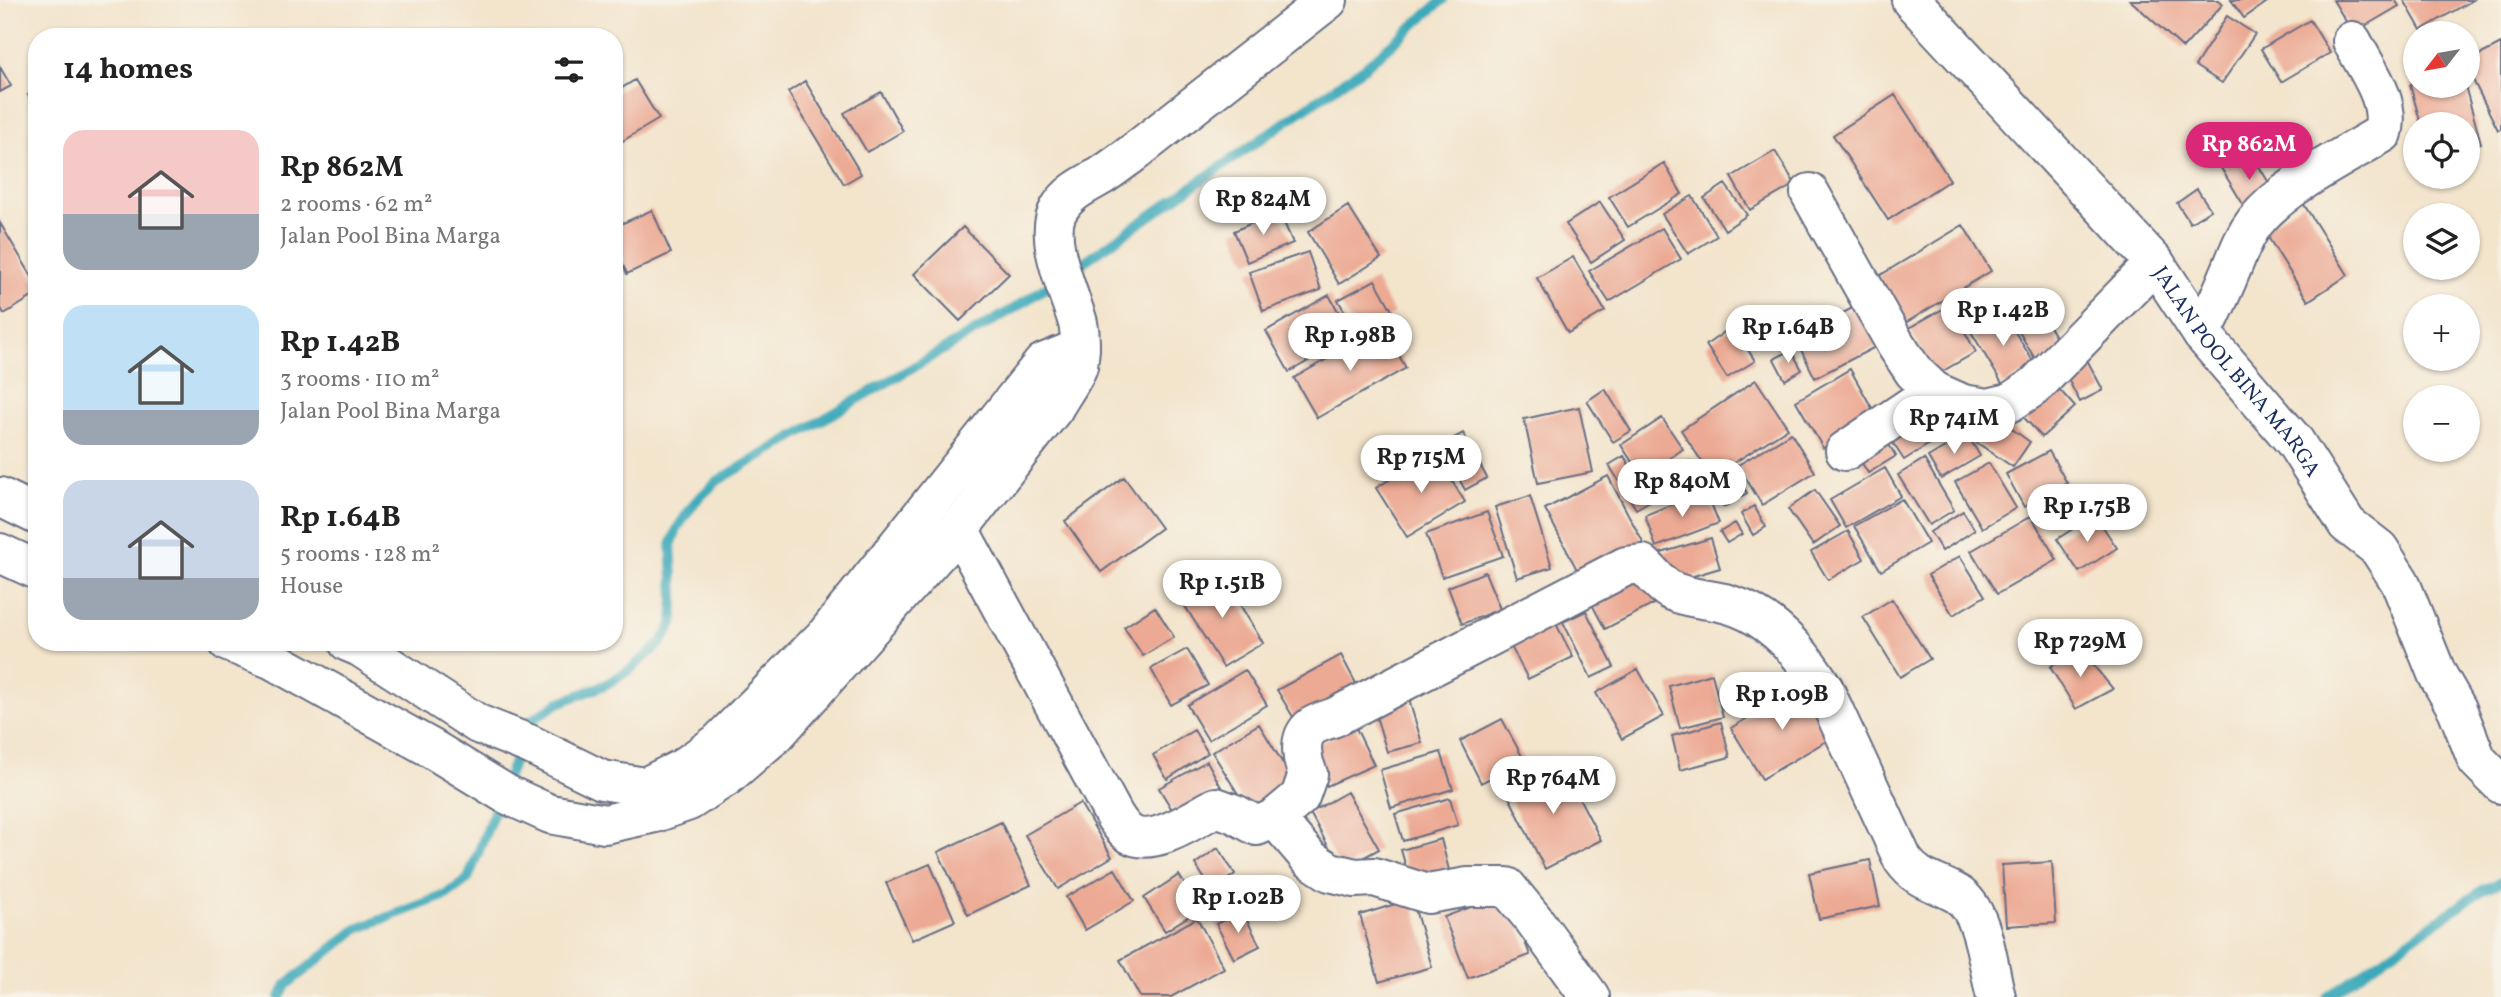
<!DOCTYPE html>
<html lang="en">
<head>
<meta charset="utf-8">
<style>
	:root { --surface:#fff; --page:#f6f6f6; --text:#222; --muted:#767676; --accent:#db2777 }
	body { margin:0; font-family:Vollkorn,serif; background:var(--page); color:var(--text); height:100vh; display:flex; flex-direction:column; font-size:26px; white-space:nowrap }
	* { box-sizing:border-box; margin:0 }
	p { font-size:23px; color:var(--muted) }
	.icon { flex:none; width:38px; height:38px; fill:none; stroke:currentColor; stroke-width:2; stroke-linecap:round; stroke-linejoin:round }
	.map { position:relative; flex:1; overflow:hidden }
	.panel { position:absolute; left:28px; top:28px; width:595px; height:623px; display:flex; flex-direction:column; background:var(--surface); border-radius:28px; box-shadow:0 2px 5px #0004 }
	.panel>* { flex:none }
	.needle { width:46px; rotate:239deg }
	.buttons { position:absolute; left:2403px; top:21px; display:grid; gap:14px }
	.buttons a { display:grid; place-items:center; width:77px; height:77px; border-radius:50%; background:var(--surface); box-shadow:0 2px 5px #0004; font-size:35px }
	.price { position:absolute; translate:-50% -60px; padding:0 16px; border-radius:24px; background:#fff; color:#222; font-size:23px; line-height:46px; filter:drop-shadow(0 2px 4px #0008) }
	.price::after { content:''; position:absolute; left:50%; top:42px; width:21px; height:16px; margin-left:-10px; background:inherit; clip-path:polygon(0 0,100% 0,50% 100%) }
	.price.on { background:var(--accent); color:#fff }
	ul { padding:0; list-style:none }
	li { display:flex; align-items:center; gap:21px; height:175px; padding:0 35px }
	li span { display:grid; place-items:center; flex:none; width:196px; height:140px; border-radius:21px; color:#555 }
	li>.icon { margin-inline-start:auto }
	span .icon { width:84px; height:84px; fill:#fffc; stroke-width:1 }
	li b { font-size:30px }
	h2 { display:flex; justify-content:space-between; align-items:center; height:84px; padding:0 35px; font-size:30px }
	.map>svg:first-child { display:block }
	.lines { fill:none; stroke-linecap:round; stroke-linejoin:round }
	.stream { stroke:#3ba9ba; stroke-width:10 }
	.building { fill:#eca993 }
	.minor-casing { stroke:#676e84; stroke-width:42 }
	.minor { stroke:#fff; stroke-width:38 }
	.labels { text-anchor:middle; stroke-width:5; stroke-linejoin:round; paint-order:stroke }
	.street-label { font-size:21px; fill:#1b2f5e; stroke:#f7f3e8 }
</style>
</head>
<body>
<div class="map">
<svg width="2501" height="997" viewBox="0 0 2501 997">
	<rect width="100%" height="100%" fill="#f7f3e8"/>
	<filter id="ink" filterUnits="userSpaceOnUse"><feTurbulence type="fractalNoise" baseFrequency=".0143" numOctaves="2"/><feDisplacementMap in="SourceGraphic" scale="14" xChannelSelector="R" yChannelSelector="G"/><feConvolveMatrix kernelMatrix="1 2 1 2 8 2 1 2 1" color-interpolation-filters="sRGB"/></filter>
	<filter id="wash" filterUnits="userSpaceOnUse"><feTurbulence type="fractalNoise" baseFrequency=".00686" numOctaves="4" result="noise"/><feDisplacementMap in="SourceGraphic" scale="28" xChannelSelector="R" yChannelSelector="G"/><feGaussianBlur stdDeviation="1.57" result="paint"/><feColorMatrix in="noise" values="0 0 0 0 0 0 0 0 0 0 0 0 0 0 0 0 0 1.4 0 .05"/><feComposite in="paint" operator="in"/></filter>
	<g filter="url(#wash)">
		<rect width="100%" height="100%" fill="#f3e4cc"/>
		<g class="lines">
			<path class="stream" d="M1069 272 1365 67 1443 0
				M505 784 530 721 558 703 605 685 631 669 661 643 673 623 674 596 671 545 678 527 695 502 717 481 1015 308 1055 281
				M280 997 286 985 357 929 446 895 468 879 499 799
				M2327 997 2484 889 2501 882"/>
		</g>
		<g id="blocks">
			<path class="building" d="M2130 0H2219L2223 4 2183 48Z
				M2231 0H2265L2267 2 2244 18Z
				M2333 0H2395L2399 6 2353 33Z
				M2404 0H2473L2421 30Z
				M2227 16 2255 34 2222 83 2195 66Z
				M2310 20 2330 53 2281 82 2261 49Z
				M2501 44V129L2498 130 2468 70V61Z
				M0 67 11 86 0 92Z
				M635 80 659 119 614 146V93Z
				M805 81 861 174 844 184 788 92Z
				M2415 83V86H2465L2481 143 2468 147V124H2421L2410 85Z
				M37 91V111L28 95Z
				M881 92 903 131 867 152 844 113Z
				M1895 95 1950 180 1888 220 1833 135Z
				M2249 150 2277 196 2249 214 2221 168Z
				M1775 151 1795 184 1750 210 1731 177Z
				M1664 163 1682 194 1628 227 1609 197Z
				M1725 184 1747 215 1725 230 1704 198Z
				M2197 189 2211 210 2190 223 2177 203Z
				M1692 196 1717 236 1688 254 1662 214Z
				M1600 202 1625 240 1591 262 1566 224Z
				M2303 203 2348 275 2308 301 2263 229Z
				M1348 206 1381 258 1339 284 1308 232Z
				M652 210 671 253 627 274 614 245V227Z
				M1279 211 1293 243 1247 262 1234 231Z
				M0 223 37 285V294L4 314 0 306Z
				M1963 225 1991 271 1902 325 1874 279Z
				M963 227 1009 274 960 321 914 274Z
				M1662 228 1681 259 1609 302 1589 271Z
				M1308 252 1321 290 1263 311 1249 272Z
				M1573 257 1605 311 1568 333 1537 278Z
				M1375 280 1394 314 1358 334 1338 300Z
				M1329 295 1352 336 1289 372 1266 331Z
				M2030 295 2063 350 2038 364 2006 310Z
				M1860 304 1881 344 1815 378 1795 338Z
				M1950 305 1976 352 1936 375 1909 328Z
				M2002 311 2036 366 2003 385 1970 330Z
				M1733 326 1755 361 1727 378 1706 345Z
				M1383 327 1406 368 1317 418 1294 378Z
				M1791 350 1802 370 1785 380 1774 359Z
				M2085 356 2103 390 2080 402 2062 368Z
				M1850 369 1877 417 1823 448 1796 401Z
				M1756 380 1788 428 1712 477 1681 430Z
				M2051 380 2075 407 2042 437 2017 410Z
				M1605 389 1631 431 1613 442 1587 401Z
				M1937 398 1956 427 1904 460 1885 431Z
				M1579 407 1593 472 1538 483 1524 419Z
				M1994 416 2030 442 2013 467 1976 442Z
				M1662 418 1683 449 1642 477 1621 445Z
				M1463 433 1487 478 1465 490 1441 445Z
				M1791 433 1815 472 1762 505 1738 465Z
				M1967 434 1980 456 1941 479 1928 457Z
				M1884 437 1896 456 1868 473 1856 453Z
				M2049 451 2067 483 2024 507 2006 474Z
				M1434 452 1465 502 1407 537 1376 488Z
				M1624 456 1650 501 1636 509 1609 465Z
				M1924 459 1954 510 1929 525 1898 475Z
				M1690 461 1699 482 1663 498 1653 476Z
				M1989 463 2016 508 1982 528 1955 482Z
				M1885 468 1901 496 1846 528 1830 500Z
				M1735 473 1747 493 1724 507 1712 487Z
				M1608 476 1647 550 1584 583 1545 509Z
				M1124 477 1161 528 1101 572 1065 521Z
				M1815 490 1840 526 1813 545 1788 509Z
				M1706 491 1719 523 1656 547 1645 515Z
				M1530 496 1552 567 1517 578 1495 507Z
				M1902 499 1928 543 1881 571 1854 526Z
				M1754 506 1766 527 1753 535 1741 514Z
				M1963 511 1975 530 1942 551 1930 532Z
				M1487 512 1503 556 1442 577 1426 534Z
				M2095 515 2117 548 2079 572 2057 539Z
				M2031 516 2057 560 1997 594 1971 551Z
				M1735 523 1742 534 1727 543 1720 532Z
				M1848 531 1864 559 1828 580 1811 552Z
				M1711 538 1720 568 1667 584 1658 554Z
				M1960 556 1985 596 1953 615 1928 575Z
				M1643 568 1660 601 1605 629 1588 597Z
				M1485 572 1500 609 1462 624 1448 587Z
				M1221 573 1263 643 1223 667 1180 598Z
				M1892 599 1930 659 1900 677 1863 617Z
				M1155 607 1174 637 1143 656 1124 627Z
				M1586 611 1614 667 1591 678 1563 622Z
				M1550 612 1573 657 1528 679 1505 635Z
				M2079 648 2113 689 2076 709 2050 667Z
				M1187 649 1208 685 1171 705 1151 669Z
				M1341 655 1361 693 1299 727 1277 690Z
				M1638 669 1664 716 1622 739 1596 693Z
				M1245 670 1267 705 1208 740 1187 705Z
				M1712 674 1723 717 1680 728 1669 686Z
				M1801 685 1833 737 1762 779 1731 728Z
				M1406 690 1422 743 1387 752 1371 700Z
				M1502 719 1524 760 1481 783 1460 741Z
				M1721 722 1730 757 1680 770 1672 736Z
				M1259 724 1299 790 1253 818 1212 752Z
				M1355 726 1374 765 1327 786 1309 748Z
				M1194 730 1208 753 1167 779 1153 755Z
				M1441 752 1453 789 1391 808 1380 770Z
				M1207 761 1221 787 1174 813 1159 788Z
				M1561 763 1601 840 1545 869 1506 791Z
				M1347 792 1379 849 1341 870 1310 813Z
				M1450 798 1458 825 1403 841 1395 814Z
				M1080 803 1112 857 1058 889 1025 835Z
				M1001 822 1031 885 968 915 938 852Z
				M1441 839 1449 870 1410 881 1401 850Z
				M1218 848 1235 874 1212 890 1195 864Z
				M1870 860 1880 906 1819 919 1809 873Z
				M2052 862 2056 923 2006 926 2002 865Z
				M930 864 955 921 912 940 886 883Z
				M1115 869 1134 901 1085 930 1066 897Z
				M1179 875 1200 909 1165 931 1144 898Z
				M1506 894 1530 955 1468 978 1444 917Z
				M1412 899 1432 967 1379 982 1360 915Z
				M1242 910 1260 946 1234 959 1216 924Z
				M1197 918 1224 968 1171 997H1140L1120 960Z"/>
		</g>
	</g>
	<g filter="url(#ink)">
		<use href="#blocks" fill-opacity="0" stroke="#676e84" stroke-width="2"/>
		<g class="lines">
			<defs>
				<g id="minor">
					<path id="s1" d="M1911 0 2155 263 2202 334 2295 442 2347 524 2379 549 2400 582 2437 674 2457 709 2477 760 2501 784"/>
					<path d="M1810 193 1896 345 1914 372 1934 391 1963 404 1988 408 2009 403 2035 386 2155 263"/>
					<path d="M2202 334C2211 315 2221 295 2229 275 2237 257 2242 239 2255 222 2285 185 2342 158 2383 133 2392 100 2366 69 2352 41"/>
					<path d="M1845 451 1934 391"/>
					<path d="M0 497 37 515"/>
					<path d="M959 529 1115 817C1119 823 1124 830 1130 834 1153 848 1194 819 1216 807L1235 814 1257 826 1275 818 1310 859 1330 872 1355 878 1374 877 1428 894 1468 887H1507L1534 920 1590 997"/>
					<path d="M0 553 37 570"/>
					<path d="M228 642 271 659 429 747 506 794 550 814 605 824 655 813 689 801 726 777 777 733 959 529 1054 408C1059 398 1076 375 1078 366 1080 353 1081 336 1078 323 1070 294 1042 237 1059 209 1069 192 1085 185 1101 176 1112 169 1122 161 1132 154L1328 0"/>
					<path d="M348 642 360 647 478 724 529 744 602 780 645 787 683 768 718 743 826 635 1043 363 1080 348"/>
					<path d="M1275 818 1300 797 1308 774C1302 761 1298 740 1309 729 1314 723 1328 720 1335 717L1626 566 1642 564C1652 572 1659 584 1670 590 1688 599 1710 599 1728 604 1771 616 1802 653 1824 689L1903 860C1919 882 1935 881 1957 894 1984 910 1988 967 1996 997"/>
				</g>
			</defs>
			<use href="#minor" class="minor-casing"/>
			<use href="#minor" class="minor"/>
		</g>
	</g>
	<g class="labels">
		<g class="street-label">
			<text dy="7" stroke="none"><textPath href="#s1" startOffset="495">JALAN POOL BINA MARGA</textPath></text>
		</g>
	</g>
</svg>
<div class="buttons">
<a><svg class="needle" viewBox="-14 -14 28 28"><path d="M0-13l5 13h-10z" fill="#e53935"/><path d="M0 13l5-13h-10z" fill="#767676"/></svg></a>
<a><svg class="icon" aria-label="locate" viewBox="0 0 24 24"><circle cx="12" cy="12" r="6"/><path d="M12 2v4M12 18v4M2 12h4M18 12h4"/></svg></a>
<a><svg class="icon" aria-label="layers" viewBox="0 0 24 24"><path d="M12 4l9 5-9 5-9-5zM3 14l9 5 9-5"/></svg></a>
<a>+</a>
<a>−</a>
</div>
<b class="price on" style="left:2249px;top:182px">Rp 862M</b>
<b class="price" style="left:1263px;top:237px">Rp 824M</b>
<b class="price" style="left:2003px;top:348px">Rp 1.42B</b>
<b class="price" style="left:1788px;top:365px">Rp 1.64B</b>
<b class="price" style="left:1350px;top:373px">Rp 1.98B</b>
<b class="price" style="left:1954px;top:456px">Rp 741M</b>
<b class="price" style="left:1421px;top:495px">Rp 715M</b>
<b class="price" style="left:1682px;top:519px">Rp 840M</b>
<b class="price" style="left:2087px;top:544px">Rp 1.75B</b>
<b class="price" style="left:1222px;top:620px">Rp 1.51B</b>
<b class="price" style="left:2080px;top:679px">Rp 729M</b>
<b class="price" style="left:1782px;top:732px">Rp 1.09B</b>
<b class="price" style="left:1553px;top:816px">Rp 764M</b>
<b class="price" style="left:1238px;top:935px">Rp 1.02B</b>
<section class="panel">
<h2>14 homes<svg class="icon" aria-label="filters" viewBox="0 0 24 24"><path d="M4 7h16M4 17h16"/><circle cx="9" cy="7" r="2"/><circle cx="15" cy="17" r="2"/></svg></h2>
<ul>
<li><span style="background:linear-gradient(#f6c9c9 60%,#9aa5b1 0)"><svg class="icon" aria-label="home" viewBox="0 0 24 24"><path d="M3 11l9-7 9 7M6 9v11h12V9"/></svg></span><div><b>Rp 862M</b><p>2 rooms · 62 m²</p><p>Jalan Pool Bina Marga</p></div></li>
<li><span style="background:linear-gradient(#bfe0f5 75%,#9aa5b1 0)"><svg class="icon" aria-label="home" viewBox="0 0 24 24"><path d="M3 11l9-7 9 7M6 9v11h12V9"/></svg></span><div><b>Rp 1.42B</b><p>3 rooms · 110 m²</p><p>Jalan Pool Bina Marga</p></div></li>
<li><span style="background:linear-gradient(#c9d6e8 70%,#9aa5b1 0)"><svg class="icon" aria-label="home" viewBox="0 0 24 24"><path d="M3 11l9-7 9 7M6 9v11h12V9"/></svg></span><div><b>Rp 1.64B</b><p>5 rooms · 128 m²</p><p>House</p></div></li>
</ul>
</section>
</div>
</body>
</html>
